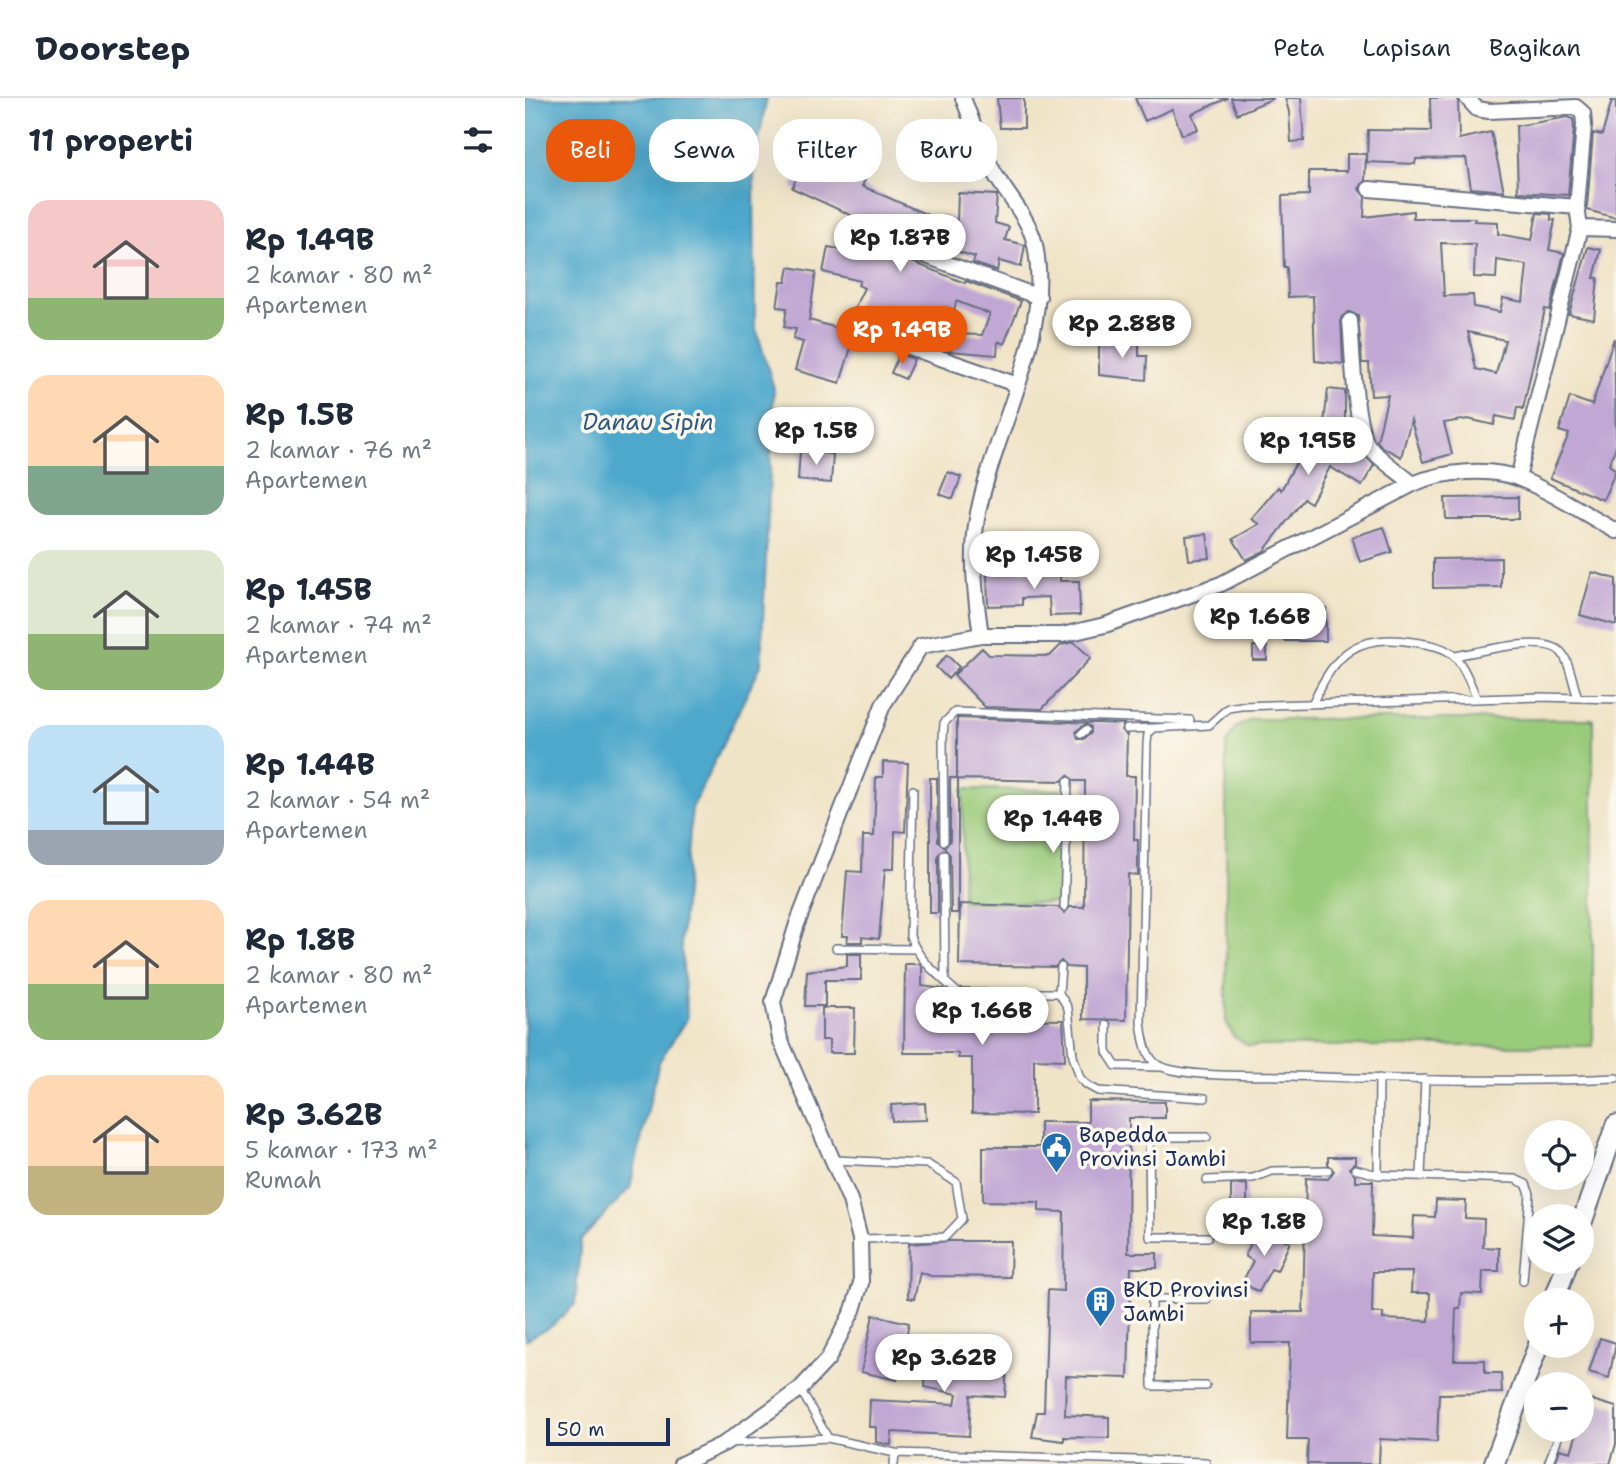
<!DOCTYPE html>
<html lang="id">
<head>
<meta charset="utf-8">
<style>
	:root { --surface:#fff; --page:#f2f2f3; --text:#1f2937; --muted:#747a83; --line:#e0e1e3; --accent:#ea580c }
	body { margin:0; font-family:"Shantell Sans",sans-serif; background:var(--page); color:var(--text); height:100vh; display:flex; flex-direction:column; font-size:26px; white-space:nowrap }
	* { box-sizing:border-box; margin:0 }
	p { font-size:23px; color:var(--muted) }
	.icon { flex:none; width:38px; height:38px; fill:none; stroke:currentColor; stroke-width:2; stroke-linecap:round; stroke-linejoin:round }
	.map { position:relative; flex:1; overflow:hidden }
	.side { display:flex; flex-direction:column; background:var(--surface); width:525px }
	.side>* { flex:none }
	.banner { position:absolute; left:21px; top:21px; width:665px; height:63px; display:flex; gap:14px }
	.fabs { position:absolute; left:999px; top:1022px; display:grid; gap:14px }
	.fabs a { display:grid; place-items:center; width:70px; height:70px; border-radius:50%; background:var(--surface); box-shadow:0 7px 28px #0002; font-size:35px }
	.scale { position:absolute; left:21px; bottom:18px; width:124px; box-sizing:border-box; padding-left:7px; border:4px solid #1b2f5e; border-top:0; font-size:19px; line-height:24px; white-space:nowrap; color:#1b2f5e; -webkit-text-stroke:5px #fbf7ec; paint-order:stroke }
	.price { position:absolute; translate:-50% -60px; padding:0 16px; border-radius:24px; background:#fff; color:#222; font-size:23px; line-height:46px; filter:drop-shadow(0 2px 4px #0008) }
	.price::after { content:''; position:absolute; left:50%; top:42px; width:21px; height:16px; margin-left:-10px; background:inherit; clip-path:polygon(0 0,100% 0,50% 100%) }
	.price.active { background:var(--accent); color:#fff }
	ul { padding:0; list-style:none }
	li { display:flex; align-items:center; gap:21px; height:175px; padding:0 28px }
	li span { display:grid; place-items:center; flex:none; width:196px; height:140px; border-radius:21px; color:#555 }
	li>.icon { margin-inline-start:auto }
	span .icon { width:84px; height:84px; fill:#fffc; stroke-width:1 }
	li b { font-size:30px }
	h2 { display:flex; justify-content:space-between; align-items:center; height:84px; padding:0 28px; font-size:30px }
	.tag { padding:0 24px; border-radius:28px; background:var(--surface); box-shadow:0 7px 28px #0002; font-size:24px; line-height:63px }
	.tag.active { background:var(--accent); color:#fff }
	header { display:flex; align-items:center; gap:42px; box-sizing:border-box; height:98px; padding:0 35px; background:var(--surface); border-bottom:2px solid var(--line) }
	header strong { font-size:33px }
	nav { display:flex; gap:38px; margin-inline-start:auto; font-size:24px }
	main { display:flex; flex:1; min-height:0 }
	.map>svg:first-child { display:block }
	.green { fill:#9acb7a; stroke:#5a7d6c; stroke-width:2 }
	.water { fill:#4ea8cc; stroke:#346c95; stroke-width:2 }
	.building { fill:#c1a8d4; fill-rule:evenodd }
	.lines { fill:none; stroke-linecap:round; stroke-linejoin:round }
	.lane-casing { stroke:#666e83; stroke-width:10 }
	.street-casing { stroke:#666e83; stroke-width:18 }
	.secondary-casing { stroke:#666e83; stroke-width:23 }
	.lane { stroke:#fff; stroke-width:7 }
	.street { stroke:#fff; stroke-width:14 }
	.secondary { stroke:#fff; stroke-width:19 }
	.labels { text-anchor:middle; stroke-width:7; stroke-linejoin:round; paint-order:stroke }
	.poi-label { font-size:21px; fill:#1b2f5e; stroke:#fbf7ec; text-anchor:start }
	.water-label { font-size:23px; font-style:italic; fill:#2d5984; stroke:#fbf7ec }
</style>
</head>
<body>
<header>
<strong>Doorstep</strong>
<nav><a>Peta</a><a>Lapisan</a><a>Bagikan</a></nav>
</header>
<main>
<section class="side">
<h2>11 properti<svg class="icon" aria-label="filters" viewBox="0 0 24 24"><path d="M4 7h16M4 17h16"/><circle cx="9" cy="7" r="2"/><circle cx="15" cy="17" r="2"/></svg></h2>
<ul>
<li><span style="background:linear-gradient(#f6c9c9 70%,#8fb573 0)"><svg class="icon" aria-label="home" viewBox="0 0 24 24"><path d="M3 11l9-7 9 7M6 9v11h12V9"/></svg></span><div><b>Rp 1.49B</b><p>2 kamar · 80 m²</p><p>Apartemen</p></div></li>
<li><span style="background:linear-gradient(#ffd9b3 65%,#7fa58c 0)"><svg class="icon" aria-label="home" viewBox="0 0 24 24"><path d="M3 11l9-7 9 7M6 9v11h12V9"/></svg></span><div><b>Rp 1.5B</b><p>2 kamar · 76 m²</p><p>Apartemen</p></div></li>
<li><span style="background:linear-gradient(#dfe7d0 60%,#8fb573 0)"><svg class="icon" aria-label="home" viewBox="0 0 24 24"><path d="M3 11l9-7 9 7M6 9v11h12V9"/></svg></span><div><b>Rp 1.45B</b><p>2 kamar · 74 m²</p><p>Apartemen</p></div></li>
<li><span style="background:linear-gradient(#bfe0f5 75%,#9aa5b1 0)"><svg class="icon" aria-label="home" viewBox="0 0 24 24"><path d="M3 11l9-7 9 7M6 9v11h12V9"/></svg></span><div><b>Rp 1.44B</b><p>2 kamar · 54 m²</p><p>Apartemen</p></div></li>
<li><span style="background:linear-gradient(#ffd9b3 60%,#8fb573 0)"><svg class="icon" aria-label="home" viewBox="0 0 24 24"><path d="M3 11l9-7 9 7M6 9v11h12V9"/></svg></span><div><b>Rp 1.8B</b><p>2 kamar · 80 m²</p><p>Apartemen</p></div></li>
<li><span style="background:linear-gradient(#ffd9b3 65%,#c2b280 0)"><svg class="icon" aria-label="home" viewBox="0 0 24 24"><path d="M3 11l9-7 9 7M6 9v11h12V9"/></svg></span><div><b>Rp 3.62B</b><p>5 kamar · 173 m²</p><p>Rumah</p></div></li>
</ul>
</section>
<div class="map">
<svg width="1091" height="1366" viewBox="0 0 1091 1366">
	<rect width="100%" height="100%" fill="#fbf7ec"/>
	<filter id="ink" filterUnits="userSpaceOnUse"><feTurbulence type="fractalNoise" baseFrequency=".0143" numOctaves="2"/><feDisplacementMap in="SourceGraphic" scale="14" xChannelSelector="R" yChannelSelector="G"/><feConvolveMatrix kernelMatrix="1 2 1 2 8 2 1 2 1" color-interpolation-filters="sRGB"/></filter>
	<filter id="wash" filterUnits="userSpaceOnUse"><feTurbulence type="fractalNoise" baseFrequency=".00686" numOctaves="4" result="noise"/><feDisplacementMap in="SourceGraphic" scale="28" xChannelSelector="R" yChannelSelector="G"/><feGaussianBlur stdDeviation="1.57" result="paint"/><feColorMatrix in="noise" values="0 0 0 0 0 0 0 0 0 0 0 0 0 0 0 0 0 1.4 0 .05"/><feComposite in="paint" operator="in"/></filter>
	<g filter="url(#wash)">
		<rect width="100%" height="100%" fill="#f0e4c7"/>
		<path class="green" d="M727 621H1068V948H724L709 939 701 923V647L710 630Z
			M438 691 540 692 539 805 437 804Z"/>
		<path class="water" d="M0 0H242L229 67 230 227 249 290 236 567 167 710 156 843 162 920 134 964 105 1090 56 1142 50 1206 27 1228 0 1242Z"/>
		<g id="blocks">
			<path class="building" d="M472 0H499V30H475Z
				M610 0H703L667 16 673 31 657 37 647 11 620 23Z
				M706 0H749L712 16Z
				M760 0H776L779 43 766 44 764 14Z
				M905 0H933L934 41 966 34 979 93 946 90 941 60 891 61 890 66 842 64 843 32 906 33Z
				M1087 2 1091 3V120L1062 112V109L1068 35 1077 37Z
				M1043 19 1048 21 1049 30 1043 97 993 94 991 28Z
				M280 48 298 57 296 61 340 82 337 88 416 123 418 117 432 123 433 95 472 97 470 125 484 129 480 142 500 147 496 169 474 163 472 173 448 165 450 159 424 151 422 155 355 131 345 133 342 141 349 149 440 185 441 183 496 203 479 246 473 243 472 257 424 253 360 231 336 217 315 285 270 272 278 244 268 241 271 231 259 229 262 210 252 209 256 184H261L264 169 291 174 284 222 319 232 339 190 333 187 335 183 298 174 303 149 324 153 332 120 267 90 278 65 273 63ZM431 203 465 216 457 237 425 236Z
				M822 56H841L840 82 834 91 840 99 839 119 888 113V120H950L949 123 973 124V136L1007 142 1012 115 1026 116V122H1030L1024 152 1039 155 1025 212 1020 211 998 311 992 309 990 322 971 318 969 327 943 321 919 325 927 356 898 364 886 322 876 359 857 349 852 343 863 297 846 298 844 265H837L833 218 824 214 816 220 818 266 790 263 788 198 763 199 762 169H759L757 98 784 97V73H822ZM916 145 950 146 949 179 971 180 972 162 1002 167 998 204 978 200 975 214 949 209 948 197 919 198ZM943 234 980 242 971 276 951 271Z
				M1063 149 1076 152 1069 180H1073L1069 221 1044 216Z
				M1089 240 1091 348 1084 367 1091 372 1078 402 1025 380 1044 336 1034 333 1045 299 1067 307Z
				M574 241 614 244V258H622L621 282 574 277Z
				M374 256 389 261 380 281 366 275Z
				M803 291 820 293V344L837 354 849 367 837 388 805 369 786 405 779 401 739 453 721 462 708 441 734 426 726 421 753 389 756 392 776 356 773 355 781 335 797 342Z
				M275 353 308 356 306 385 273 382Z
				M423 374 436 379 428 401 414 396Z
				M993 399V421H921L920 400Z
				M859 429 867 454 835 464 827 439Z
				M682 436 685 460 664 462 661 438Z
				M976 460V489L908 490V461Z
				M514 473V477H535V483H554L555 517 525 518 524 499 497 500V507L463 508 462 474Z
				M1067 474 1091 481V527L1055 517Z
				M745 510H801V543H760V523H745Z
				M710 525H724V540L709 539Z
				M549 544 566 560 517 611 460 609 429 577 457 550 464 557 525 558 536 547Z
				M728 548 742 549V562H728Z
				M422 557 434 569 423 581 411 569Z
				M432 620 599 626 596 632 602 637 601 678H610L609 742H613V777L603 776 601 922 558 921V870L542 869 536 863 530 869 434 867 435 806 533 809 539 815 545 809H559L560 683H549L543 677 537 683 433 681V815H426L425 757 420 751 413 757V815H405V680H412L413 743 420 749 425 743V680H432ZM561 626 566 629V635L559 641H553L551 633Z
				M358 664 383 665 380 734 370 733 369 771H360L354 841 337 839V844H322L323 838H317L322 773 337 774 338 738H349L351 679H358Z
				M322 856H336V882H300V908H280L282 873 322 868Z
				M380 866H394L397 870V888L419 891V920L538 922 540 962 509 961V1016L447 1015V960H433V955H379Z
				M297 910H330L329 955H304V942H297Z
				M563 1003 640 1004V1020H604L603 1155H632V1170H606L603 1280 541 1278 540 1317 584 1319V1340L539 1339V1343L507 1339 512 1314H519L523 1192 538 1193 539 1114 514 1113V1104L458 1103V1049H515V1024H563Z
				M400 1005 401 1022 367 1023 366 1007Z
				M803 1059H830V1065L824 1070 830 1077V1083H848L847 1138 888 1140 889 1118 910 1119 911 1102 941 1103 940 1120 959 1121 958 1149 974 1150V1173H958L957 1196 936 1195 935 1210H931L929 1262H960V1275H976L977 1295 914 1296 912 1344 855 1341 854 1366H782L783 1342H762L765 1245H726V1214H778L781 1080 803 1081 809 1073 803 1066ZM848 1174H887L886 1195H905L904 1223 858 1221V1215H847Z
				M722 1086V1108H706V1087Z
				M733 1130 765 1144 752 1173 746 1171 734 1194 717 1185 728 1163 720 1158Z
				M425 1143H486L485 1179 406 1178 395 1174 389 1201 383 1200 384 1146Z
				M348 1217 384 1225 372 1282 336 1274Z
				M1075 1240 1091 1245 1084 1280 1064 1274Z
				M402 1248 483 1252 480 1299 446 1297 444 1338 367 1334 366 1347 351 1344V1329H344L345 1302 430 1306 432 1296 400 1289Z
				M1057 1299 1091 1309V1346L1085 1366H1030L1035 1351 1046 1354 1053 1332H1057Z"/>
		</g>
	</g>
	<g filter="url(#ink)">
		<use href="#blocks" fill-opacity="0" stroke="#666e83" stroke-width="2"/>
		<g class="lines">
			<defs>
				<path id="lane" d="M930 558C953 554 1019 536 1036 554 1045 564 1048 587 1053 600
					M1091 601 1016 599 716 608 703 610 684 627 629 630 623 636 622 645 616 924C618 939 620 963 637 969 668 980 731 977 765 978 873 981 983 985 1091 980
					M788 604C811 555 831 535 888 544 901 546 919 548 929 558 939 567 946 588 952 601
					M602 631 628 630
					M556 636 561 632
					M388 692 385 838C393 862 414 878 433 895H534L543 910 548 958 555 980 562 987 573 993 680 1000
					M419 743 418 640 419 625 430 614 665 622
					M419 757 420 883
					M539 809 543 683
					M311 850 389 851
					M534 895 536 869
					M582 927V954L591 968 636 969
					M682 1039H624L625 1139H683
					M309 1062 402 1066 431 1084 437 1121 420 1139 335 1141
					M830 1071 853 1077 990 1081 1001 1086 1005 1096 998 1183
					M853 1077 854 980
					M896 1078 900 981
					M682 1082 728 1080 747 1073 803 1072
					M681 1288H627V1201H682
					M275 1291 303 1340
					M204 1345 303 1340 370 1355 681 1364
					M369 1366 370 1355
					M1023 1366 1034 1337"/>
				<path id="street" d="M438 0C447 23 455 47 466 69 479 95 504 118 510 147 528 236 470 330 453 415 445 456 450 496 456 537
					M942 0 952 11 964 13 1051 9 1058 15 1059 27 1052 109 1055 130
					M844 91 1052 109
					M352 140 514 199
					M825 223C828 252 828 331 846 351 858 364 875 375 888 386
					M346 236 493 287
					M993 380 1055 130 1091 131
					M156 1366 200 1345 275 1291 303 1261 328 1212 336 1185 335 1141 325 1102 255 941 248 904 272 826 358 607 396 548 456 537H537L580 527 696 486 888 386C917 373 966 369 995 381 1028 394 1060 416 1091 433"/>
				<path id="secondary" d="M1057 1124 1091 1027
					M1029 1202 1043 1164
					M969 1366 1013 1248"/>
			</defs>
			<use href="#lane" class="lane-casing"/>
			<use href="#street" class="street-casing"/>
			<use href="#secondary" class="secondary-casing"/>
			<use href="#lane" class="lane"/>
			<use href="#street" class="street"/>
			<use href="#secondary" class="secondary"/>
		</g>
	</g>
	<defs>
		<symbol id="civic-pin" viewBox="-11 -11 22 30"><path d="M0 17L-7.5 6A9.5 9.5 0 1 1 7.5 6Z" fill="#1f6fb2" stroke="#fbf7ec"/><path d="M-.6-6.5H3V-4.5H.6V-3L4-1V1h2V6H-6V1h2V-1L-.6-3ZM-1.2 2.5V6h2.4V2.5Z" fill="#fff"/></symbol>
		<symbol id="building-pin" viewBox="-11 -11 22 30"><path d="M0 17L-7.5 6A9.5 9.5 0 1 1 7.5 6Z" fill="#1f6fb2" stroke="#fbf7ec"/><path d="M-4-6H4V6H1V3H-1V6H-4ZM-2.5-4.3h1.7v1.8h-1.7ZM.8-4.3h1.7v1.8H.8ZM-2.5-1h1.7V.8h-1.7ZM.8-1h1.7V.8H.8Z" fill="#fff"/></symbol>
	</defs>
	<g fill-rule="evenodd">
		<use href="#civic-pin" x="514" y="1032" width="35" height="47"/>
		<use href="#building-pin" x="558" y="1186" width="35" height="47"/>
	</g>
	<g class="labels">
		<g class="poi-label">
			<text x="554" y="1044">Bapedda<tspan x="554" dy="24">Provinsi Jambi</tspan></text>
			<text x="598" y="1199">BKD Provinsi<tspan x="598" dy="24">Jambi</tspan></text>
		</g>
		<g class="water-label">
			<text x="123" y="332">Danau Sipin</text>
		</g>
	</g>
</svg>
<div class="fabs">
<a><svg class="icon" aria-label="locate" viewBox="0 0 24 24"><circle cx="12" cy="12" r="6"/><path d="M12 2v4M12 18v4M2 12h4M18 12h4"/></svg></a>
<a><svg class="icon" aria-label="layers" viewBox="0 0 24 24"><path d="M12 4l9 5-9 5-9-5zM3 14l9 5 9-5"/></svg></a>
<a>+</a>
<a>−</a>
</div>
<div class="scale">50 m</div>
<b class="price" style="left:375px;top:176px">Rp 1.87B</b>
<b class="price" style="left:597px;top:262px">Rp 2.88B</b>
<b class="price active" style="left:377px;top:268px">Rp 1.49B</b>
<b class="price" style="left:291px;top:369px">Rp 1.5B</b>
<b class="price" style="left:783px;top:379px">Rp 1.95B</b>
<b class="price" style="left:509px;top:493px">Rp 1.45B</b>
<b class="price" style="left:735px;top:555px">Rp 1.66B</b>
<b class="price" style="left:528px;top:757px">Rp 1.44B</b>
<b class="price" style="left:457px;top:949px">Rp 1.66B</b>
<b class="price" style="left:739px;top:1160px">Rp 1.8B</b>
<b class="price" style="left:419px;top:1296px">Rp 3.62B</b>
<div class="banner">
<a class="tag active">Beli</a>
<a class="tag">Sewa</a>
<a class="tag">Filter</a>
<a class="tag">Baru</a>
</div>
</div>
</main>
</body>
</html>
